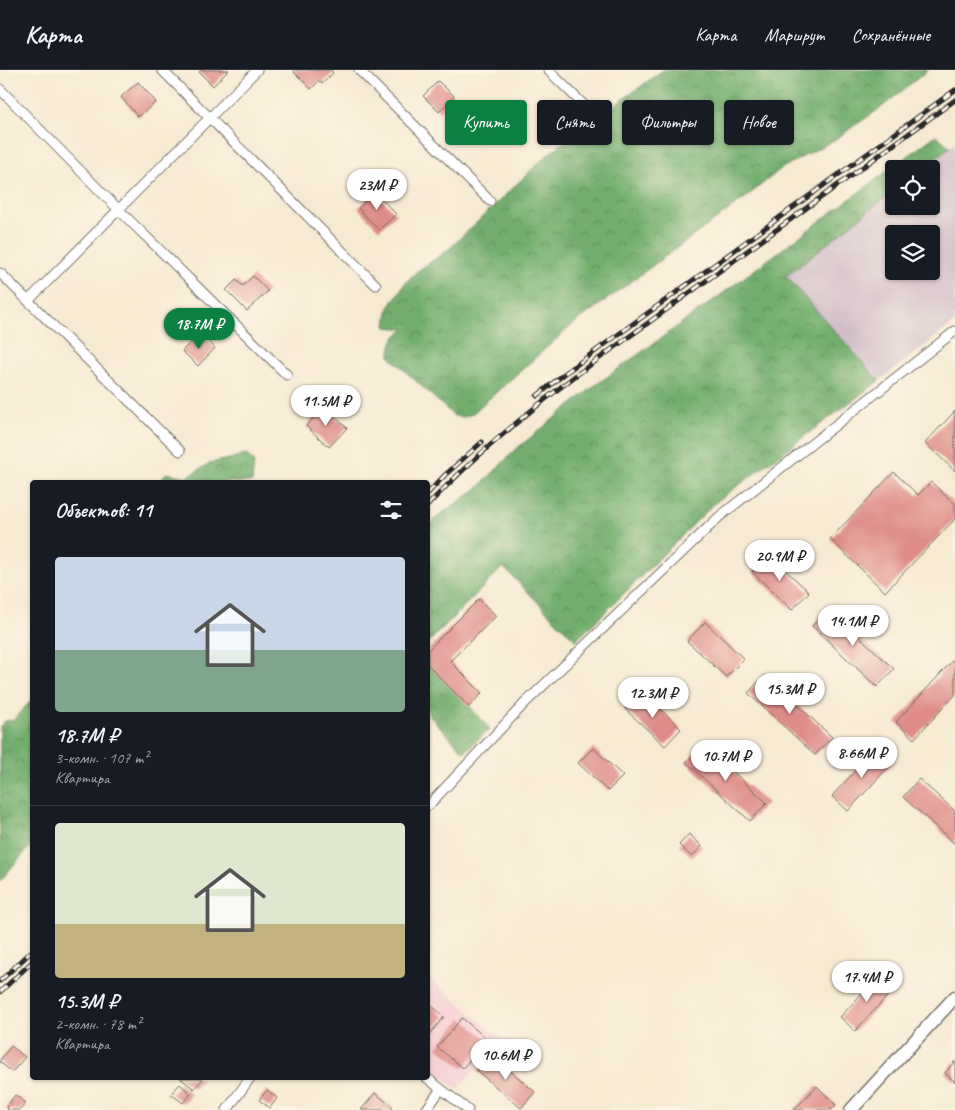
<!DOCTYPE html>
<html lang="ru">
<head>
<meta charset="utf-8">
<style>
	:root { --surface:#171b24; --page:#20242c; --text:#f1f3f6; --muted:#9ea1a6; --line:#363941; --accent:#0b8043 }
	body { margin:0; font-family:Caveat,sans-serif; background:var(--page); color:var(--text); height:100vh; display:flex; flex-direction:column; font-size:19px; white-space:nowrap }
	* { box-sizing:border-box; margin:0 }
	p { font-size:16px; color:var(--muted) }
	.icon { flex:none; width:28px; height:28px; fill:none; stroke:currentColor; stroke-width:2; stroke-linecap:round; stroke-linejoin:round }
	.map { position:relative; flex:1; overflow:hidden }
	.sheet { position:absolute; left:30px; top:410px; width:400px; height:600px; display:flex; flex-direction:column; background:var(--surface); border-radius:5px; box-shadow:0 1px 4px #0004 }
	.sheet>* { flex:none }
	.guide { position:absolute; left:445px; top:30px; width:435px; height:45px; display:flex; gap:10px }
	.buttons { position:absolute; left:885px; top:90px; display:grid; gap:10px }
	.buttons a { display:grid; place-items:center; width:55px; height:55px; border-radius:5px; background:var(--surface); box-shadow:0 1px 4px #0004; font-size:25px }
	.price { position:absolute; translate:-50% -42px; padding:0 11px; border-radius:18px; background:#fff; color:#222; font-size:16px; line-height:32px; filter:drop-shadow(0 1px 2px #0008) }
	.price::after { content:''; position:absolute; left:50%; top:30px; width:15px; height:11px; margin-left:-8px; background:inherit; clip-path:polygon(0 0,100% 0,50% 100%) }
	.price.active { background:var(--accent); color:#fff }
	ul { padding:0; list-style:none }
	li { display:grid; align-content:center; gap:10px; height:265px; padding:0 25px }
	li+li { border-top:1px solid var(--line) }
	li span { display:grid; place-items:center; height:155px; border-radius:5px; color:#555 }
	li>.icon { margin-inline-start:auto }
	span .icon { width:90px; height:90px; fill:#fffc; stroke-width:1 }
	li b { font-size:21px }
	h2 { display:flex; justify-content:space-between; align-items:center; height:60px; padding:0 25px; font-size:21px }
	.tag { padding:0 18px; border-radius:5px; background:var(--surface); box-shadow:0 1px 4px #0004; font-size:18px; line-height:45px }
	.tag.active { background:var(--accent); color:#fff }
	header { display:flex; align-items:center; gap:30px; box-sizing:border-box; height:70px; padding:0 25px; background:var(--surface); border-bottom:1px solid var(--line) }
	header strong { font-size:24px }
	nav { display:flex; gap:28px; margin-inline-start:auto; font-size:18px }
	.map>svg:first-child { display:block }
	.built { fill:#f7cfd4 }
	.industrial { fill:#d2bdc8; fill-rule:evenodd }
	.forest { fill:url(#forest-crowns); stroke:#4e6c4c }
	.building { fill:#df8c89 }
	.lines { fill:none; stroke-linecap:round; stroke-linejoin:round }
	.street-casing { stroke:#726e66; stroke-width:11 }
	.secondary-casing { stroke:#726e66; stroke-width:15 }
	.street { stroke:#fff; stroke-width:9 }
	.secondary { stroke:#fff; stroke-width:12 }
	.rail-casing { stroke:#2b2b2b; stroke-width:5 }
	.rail { stroke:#fcf5e5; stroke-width:3; stroke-dasharray:9; stroke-linecap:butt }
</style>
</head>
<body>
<header>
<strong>Карта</strong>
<nav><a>Карта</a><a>Маршрут</a><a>Сохранённые</a></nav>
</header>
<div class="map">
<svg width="955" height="1040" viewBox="0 0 955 1040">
	<defs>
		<pattern id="forest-crowns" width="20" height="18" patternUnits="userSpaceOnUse" patternTransform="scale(1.25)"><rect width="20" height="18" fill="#72ad6d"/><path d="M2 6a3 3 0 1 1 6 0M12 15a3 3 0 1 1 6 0" fill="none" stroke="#5e8d5a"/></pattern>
	</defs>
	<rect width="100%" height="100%" fill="#fcf5e5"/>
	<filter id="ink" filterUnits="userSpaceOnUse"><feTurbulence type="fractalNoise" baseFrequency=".02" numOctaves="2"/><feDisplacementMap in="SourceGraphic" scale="10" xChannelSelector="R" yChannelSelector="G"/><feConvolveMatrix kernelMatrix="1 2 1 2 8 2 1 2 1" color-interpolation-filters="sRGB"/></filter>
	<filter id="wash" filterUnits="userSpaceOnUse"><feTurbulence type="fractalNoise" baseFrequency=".0096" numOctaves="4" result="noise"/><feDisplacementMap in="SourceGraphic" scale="20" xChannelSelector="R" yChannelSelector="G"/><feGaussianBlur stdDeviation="1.12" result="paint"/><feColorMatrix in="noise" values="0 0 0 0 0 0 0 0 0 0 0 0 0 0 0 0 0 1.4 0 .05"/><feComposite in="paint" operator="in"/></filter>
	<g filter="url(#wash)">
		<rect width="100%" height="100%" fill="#f7ead3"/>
		<path class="built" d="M428 907 502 969 458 1020 428 996Z"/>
		<path class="industrial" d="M955 73V252L879 311 786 206 894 121V136H931V99H923ZM894 164H931V201H894Z"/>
		<path class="forest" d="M663 0H928L882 37 834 70 782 98 749 125 572 255 472 344 463 347 454 346 390 287C390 271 393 268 405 259L386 257 388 239 405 213 416 202 448 180 548 84Z
			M936 65 950 77 923 99H894V121L786 206 879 311 716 432 576 571 503 497 428 573V458L438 446 478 418 515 380 593 317 711 232Z
			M247 385 254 392 252 412H159L166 403 187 407 210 393Z
			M428 589 490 659 464 682 428 644Z
			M32 630V774L0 811V656L5 651 13 650Z"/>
		<g id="blocks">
			<path class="building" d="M201 0H229L213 16 199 2Z
				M295 0H331L333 3 322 14 319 11 311 19 293 1Z
				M438 11 454 26 439 42 423 26Z
				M138 12 156 32 138 47 121 27Z
				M375 122 396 144 379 160 358 138Z
				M253 206 268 221 247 241 226 220 236 210 243 216Z
				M200 263 215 278 198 296 182 281Z
				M324 337 347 358 329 377 306 356Z
				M955 341V401L925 373Z
				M894 402 918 425 931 412 955 434V449L885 522 830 469Z
				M768 484 809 522 792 540 752 502Z
				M479 529 496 546 450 591 482 623 469 637 428 595V580Z
				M829 538 894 599 877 617 812 556Z
				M705 552 744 589 726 607 687 571Z
				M955 588V625L914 669 896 652Z
				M765 605 832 667 815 685 748 623Z
				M642 621 681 659 665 676 625 639Z
				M703 674 767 733 750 751 686 692Z
				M877 677 893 692 848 741 832 726Z
				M593 678 623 706 608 721 578 693Z
				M919 709 955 741V774L903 727Z
				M689 764 702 776 692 787 679 775Z
				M879 905 894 919 855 961 840 947Z
				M428 932 444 947 428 966Z
				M462 948 487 969 463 998 437 977Z
				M11 976 25 987 12 1002 0 992V990Z
				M491 984 535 1022 521 1038 477 1001Z
				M955 991V1012L945 1003Z
				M180 1008H201L203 1009 194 1019Z
				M180 1014 191 1024 183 1033 171 1024Z
				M817 1016 836 1035 831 1040H794Z
				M267 1020 277 1028 270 1038 259 1030Z
				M375 1023 393 1037 391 1040H361Z
				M15 1025 26 1033 20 1040H8L6 1038Z"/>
		</g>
	</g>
	<g filter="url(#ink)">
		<use href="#blocks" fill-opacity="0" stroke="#726e66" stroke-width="1"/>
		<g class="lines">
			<defs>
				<path id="street" d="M162 0 376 215
					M359 0 490 131
					M548 0 593 44
					M0 19 119 140 287 305
					M0 203 180 381
					M28 231 257 0
					M428 736 524 634 719 447 955 261
					M427 1008 468 1040
					M227 1040 250 1008
					M426 1040 441 1019"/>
				<path id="secondary" d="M851 1040 955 927"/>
			</defs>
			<use href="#street" class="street-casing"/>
			<use href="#secondary" class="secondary-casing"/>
			<use href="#street" class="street"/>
			<use href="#secondary" class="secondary"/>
			<defs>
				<path id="rail" d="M537 326 568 301 955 20
					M428 423 445 405 482 372
					M428 435C473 387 523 346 575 306L955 30
					M0 911 32 881
					M0 922 32 892"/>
			</defs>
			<use href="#rail" class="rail-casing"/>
			<use href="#rail" class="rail"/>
		</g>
	</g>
</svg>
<div class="buttons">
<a><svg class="icon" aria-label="locate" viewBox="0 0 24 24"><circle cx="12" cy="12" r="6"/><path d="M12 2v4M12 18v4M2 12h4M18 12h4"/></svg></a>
<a><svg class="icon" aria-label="layers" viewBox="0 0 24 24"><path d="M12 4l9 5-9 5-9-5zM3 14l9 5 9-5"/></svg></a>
</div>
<b class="price" style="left:377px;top:141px">23M ₽</b>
<b class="price active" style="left:199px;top:280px">18.7M ₽</b>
<b class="price" style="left:326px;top:357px">11.5M ₽</b>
<b class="price" style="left:780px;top:512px">20.9M ₽</b>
<b class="price" style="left:853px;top:577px">14.1M ₽</b>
<b class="price" style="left:790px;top:645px">15.3M ₽</b>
<b class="price" style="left:653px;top:649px">12.3M ₽</b>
<b class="price" style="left:862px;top:709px">8.66M ₽</b>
<b class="price" style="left:726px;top:712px">10.7M ₽</b>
<b class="price" style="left:867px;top:933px">17.4M ₽</b>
<b class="price" style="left:506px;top:1011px">10.6M ₽</b>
<div class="guide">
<a class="tag active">Купить</a>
<a class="tag">Снять</a>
<a class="tag">Фильтры</a>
<a class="tag">Новое</a>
</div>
<section class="sheet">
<h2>Объектов: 11<svg class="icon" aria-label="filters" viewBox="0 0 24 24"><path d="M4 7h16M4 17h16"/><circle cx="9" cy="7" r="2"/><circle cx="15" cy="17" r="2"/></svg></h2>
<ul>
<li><span style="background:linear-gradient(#c9d6e8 60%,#7fa58c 0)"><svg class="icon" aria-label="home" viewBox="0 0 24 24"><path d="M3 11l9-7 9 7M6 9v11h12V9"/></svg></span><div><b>18.7M ₽</b><p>3-комн. · 107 m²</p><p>Квартира</p></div></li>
<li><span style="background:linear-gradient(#dfe7d0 65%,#c2b280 0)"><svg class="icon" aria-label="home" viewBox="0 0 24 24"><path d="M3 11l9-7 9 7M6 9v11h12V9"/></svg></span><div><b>15.3M ₽</b><p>2-комн. · 78 m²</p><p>Квартира</p></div></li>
</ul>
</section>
</div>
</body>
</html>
